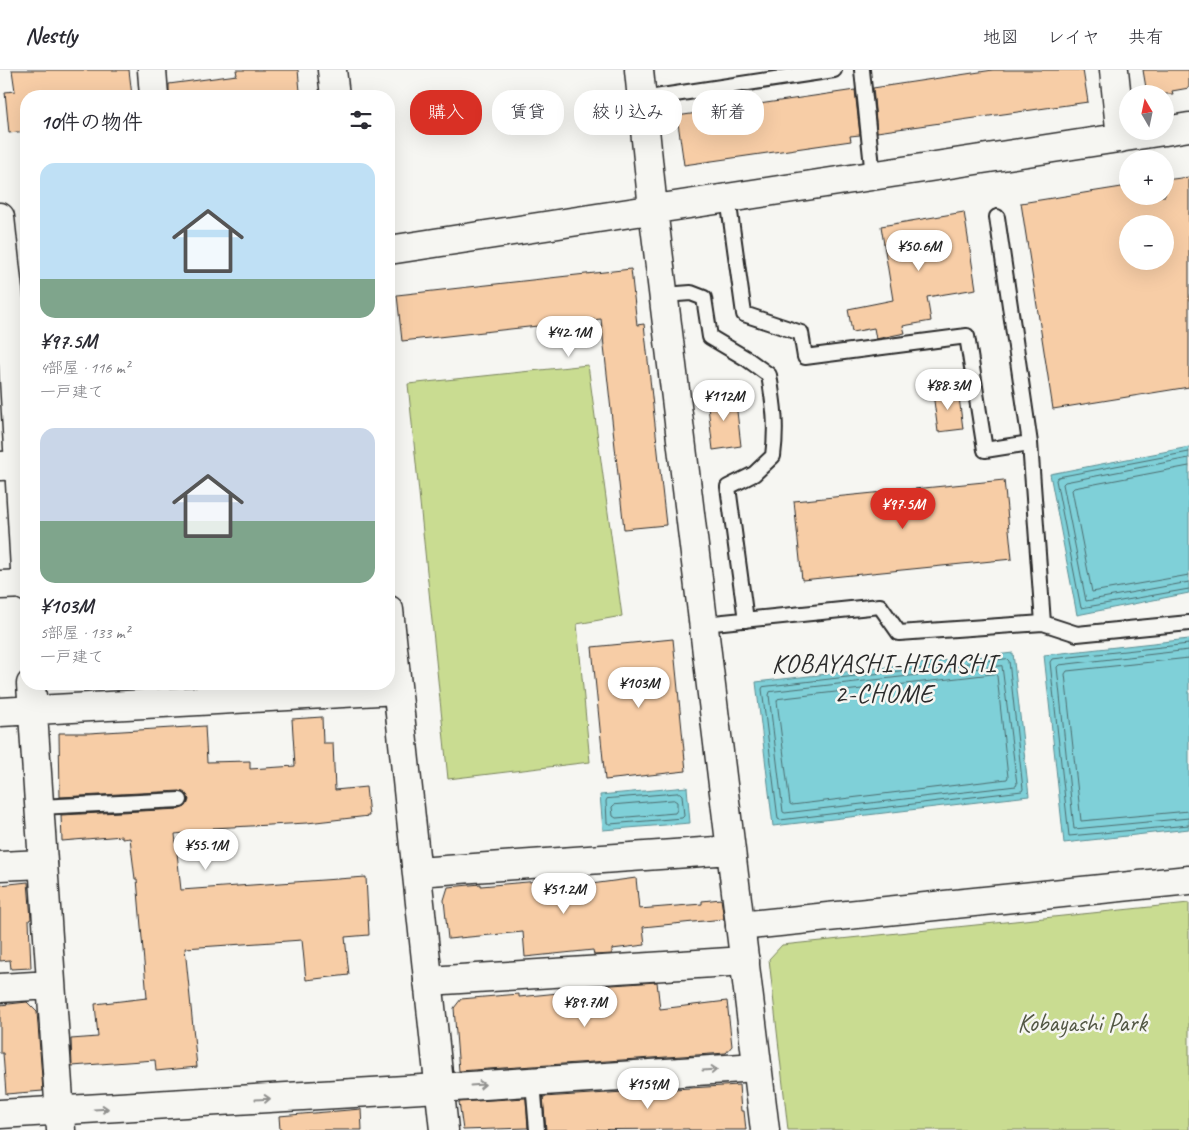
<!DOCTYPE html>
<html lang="ja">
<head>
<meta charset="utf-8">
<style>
	:root { --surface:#fff; --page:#f2f2f3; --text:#2b2b33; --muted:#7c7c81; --line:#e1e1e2; --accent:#d93025 }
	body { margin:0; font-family:Caveat,"Klee One",sans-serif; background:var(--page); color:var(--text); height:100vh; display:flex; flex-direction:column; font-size:19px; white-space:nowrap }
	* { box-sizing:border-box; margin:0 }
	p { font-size:16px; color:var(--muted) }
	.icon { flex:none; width:28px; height:28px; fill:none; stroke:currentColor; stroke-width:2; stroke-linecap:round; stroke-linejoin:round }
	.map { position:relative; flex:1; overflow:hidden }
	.side { position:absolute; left:20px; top:20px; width:375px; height:600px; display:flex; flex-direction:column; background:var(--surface); border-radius:20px; box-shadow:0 5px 20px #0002 }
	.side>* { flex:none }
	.hud { position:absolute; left:410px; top:20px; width:475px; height:45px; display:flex; gap:10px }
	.needle { width:32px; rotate:351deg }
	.fabs { position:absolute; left:1119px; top:15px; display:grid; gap:10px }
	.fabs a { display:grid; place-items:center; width:55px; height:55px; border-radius:50%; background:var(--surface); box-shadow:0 5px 20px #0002; font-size:25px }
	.price { position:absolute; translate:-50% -42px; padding:0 11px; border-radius:18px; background:#fff; color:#222; font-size:16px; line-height:32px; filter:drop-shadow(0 1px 2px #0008) }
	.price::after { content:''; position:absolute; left:50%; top:30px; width:15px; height:11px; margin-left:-8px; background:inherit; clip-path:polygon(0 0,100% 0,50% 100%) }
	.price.selected { background:var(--accent); color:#fff }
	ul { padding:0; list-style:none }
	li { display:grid; align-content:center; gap:10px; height:265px; padding:0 20px }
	li span { display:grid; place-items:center; height:155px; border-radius:15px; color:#555 }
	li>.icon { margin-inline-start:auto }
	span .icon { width:90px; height:90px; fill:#fffc; stroke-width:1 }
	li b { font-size:21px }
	h2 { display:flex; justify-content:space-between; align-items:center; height:60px; padding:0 20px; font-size:21px }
	.tag { padding:0 18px; border-radius:20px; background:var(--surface); box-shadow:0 5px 20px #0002; font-size:18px; line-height:45px }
	.tag.selected { background:var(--accent); color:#fff }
	header { display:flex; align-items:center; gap:30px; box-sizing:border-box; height:70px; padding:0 25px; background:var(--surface); border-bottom:1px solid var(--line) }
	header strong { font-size:24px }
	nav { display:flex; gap:28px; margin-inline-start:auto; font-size:18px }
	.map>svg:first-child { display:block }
	.green { fill:#c9dc91; stroke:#7a845e }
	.water { fill:#7fd0d8; stroke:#5d8e93 }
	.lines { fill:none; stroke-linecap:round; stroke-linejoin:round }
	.shore { stroke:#4d6d70; stroke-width:1 }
	.building { fill:#f7cda6; stroke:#2b2b2b; fill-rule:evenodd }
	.lane-casing { stroke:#2b2b2b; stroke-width:18 }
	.street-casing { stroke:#2b2b2b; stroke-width:31 }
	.secondary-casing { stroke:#2b2b2b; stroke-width:31 }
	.lane { stroke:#f6f6f2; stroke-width:14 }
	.street { stroke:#f6f6f2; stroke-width:28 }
	.secondary { stroke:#f6f6f2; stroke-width:28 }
	.oneway { stroke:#90908e }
	.labels { text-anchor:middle; stroke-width:5; stroke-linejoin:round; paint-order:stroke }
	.park-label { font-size:25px; fill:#525744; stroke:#f6f6f2 }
	.neighbourhood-label { font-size:26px; letter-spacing:1px; fill:#2b2b2b; stroke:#f6f6f2 }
</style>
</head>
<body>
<header>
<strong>Nestly</strong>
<nav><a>地図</a><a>レイヤ</a><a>共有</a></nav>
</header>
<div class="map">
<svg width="1189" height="1060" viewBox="0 0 1189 1060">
	<rect width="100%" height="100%" fill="#f6f6f2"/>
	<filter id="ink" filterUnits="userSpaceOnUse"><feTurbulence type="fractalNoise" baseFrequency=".02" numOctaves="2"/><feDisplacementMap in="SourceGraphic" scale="10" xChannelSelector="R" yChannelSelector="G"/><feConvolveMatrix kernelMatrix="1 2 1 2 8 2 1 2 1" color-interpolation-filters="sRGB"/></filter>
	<g filter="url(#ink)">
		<path class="green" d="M588 295 622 546 577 554 590 692 448 709 408 314Z
			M1189 833V1060H788L769 889 782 875Z"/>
		<path class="water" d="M1189 377V523L1077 545 1050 404Z
			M1189 569V759L1064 773 1044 585Z
			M1013 583 1029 726 773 756 756 612Z
			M687 717 690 753 603 760 600 725Z"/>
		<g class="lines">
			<path class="shore" d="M1189 382 1058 407 1056 410 1081 538 1189 519
				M1189 388 1065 412 1063 414 1086 531 1189 512
				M1189 396 1074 418 1072 420 1092 522 1189 505
				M1189 574 1052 589 1050 592 1069 766 1189 755
				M1189 580 1059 595 1057 597 1074 759 1189 748
				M1189 588 1067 601 1065 604 1081 751 1189 741
				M1007 589 1009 591 1023 719 1022 721 780 750 778 749 762 619 763 617Z
				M1002 596 1017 714 1016 716 785 743 783 742 769 625 770 622Z
				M995 604 997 606 1008 707 1007 709 792 735 790 734 777 631 778 629Z
				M680 723 682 725 684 746 682 748 610 754 607 753 606 731 607 729Z
				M674 730 677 732V740L675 743 616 748 613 746 612 737 614 735Z"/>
		</g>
		<path class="building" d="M12 0H129L132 26H26V61L9 63 5 22 15 21Z
			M236 0H298L300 21 247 26H169V14L237 5Z
			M993 0H1083L1088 32 877 62 873 18Z
			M1143 0H1189V18L1172 21 1173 24H1147Z
			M855 20 860 65 850 66 851 71 684 95 677 46Z
			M1189 107V317L1053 339 1021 133 1128 116V126H1165V110ZM1128 154H1165V191H1128Z
			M964 142 976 219 927 227 931 251 903 256 905 263 876 269 874 258 852 262 848 239 893 230 881 156Z
			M631 199 637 255 644 254 666 455 624 459 601 249 402 271 397 225Z
			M958 319 963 359 938 362 933 323Z
			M735 324 741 376 713 380 707 328Z
			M1004 410 1012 489 802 510 794 431Z
			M673 569 686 701 605 710 592 577Z
			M322 647 323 673H333L335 720 366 717 369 746 307 753 213 758 214 760 175 764 181 820 366 807 369 865 345 867 349 905 306 910 302 870 185 878 197 997 156 1001 155 990 72 996 71 969 98 967 95 934 147 928 137 809H135L130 768 122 769V766L62 771 61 745 180 739 185 737 189 730 187 725 180 721 60 727 59 663H89L205 656 207 692 250 691V699L295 696 292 649Z
			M583 808 584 815 636 808 639 839 702 834V831L721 829 724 849 643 857 645 875 612 879V884L594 885 593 880 525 887 523 862 448 869 444 830 448 817 481 814V816L551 810V812Z
			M28 812 31 849 29 850 31 898 11 899 10 890 0 891V815Z
			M657 912 660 939 727 931 732 976 726 983 459 1001 454 938 461 929 519 924V927L598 919 597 916Z
			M27 932 37 942 43 1021 6 1024 3 983H0V935Z
			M739 1015 741 1041H744L746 1060H689V1059L546 1060 543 1027Z
			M526 1028 528 1058 463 1060 459 1032Z
			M361 1039 362 1060H280L279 1046Z"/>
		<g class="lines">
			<defs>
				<path id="lane" d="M862 0 873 106
					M642 29 834 0
					M728 128 744 244 801 263 805 287 967 266 985 380 1030 373
					M997 147 1030 373 1043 553
					M664 225 691 223 704 228 710 267 747 289 769 305C774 335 777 356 773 386L754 404 728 417 746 550
					M704 554 880 536 899 563 1043 553 1077 564 1189 553
					M39 737 180 730
					M533 1012 537 1060"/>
				<path id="street" d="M0 396 26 395
					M0 515 26 514
					M0 796 43 794
					M740 856 1189 810
					M428 911 745 891
					M0 1044 439 1018 757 997"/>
				<path id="secondary" d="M152 0 154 26
					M332 0 335 26
					M639 0 653 139 765 1060
					M1114 0 1121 68
					M1165 61 1189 57
					M0 147 10 239 26 517
					M389 180 1164 61
					M389 540 444 1060
					M31 614 61 1060
					M0 642 397 620
					M417 802 731 780
					M0 918 51 915"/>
			</defs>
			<use href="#lane" class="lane-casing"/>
			<use href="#street" class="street-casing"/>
			<use href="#secondary" class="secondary-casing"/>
			<use href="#lane" class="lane"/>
			<use href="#street" class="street"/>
			<use href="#secondary" class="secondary"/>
		</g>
		<defs><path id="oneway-shaft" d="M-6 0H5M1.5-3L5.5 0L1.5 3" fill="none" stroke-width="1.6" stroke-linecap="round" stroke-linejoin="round" transform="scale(1.25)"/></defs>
		<g class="oneway">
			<use href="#oneway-shaft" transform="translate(710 1000) rotate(-4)"/>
			<use href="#oneway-shaft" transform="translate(478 1015) rotate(-4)"/>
			<use href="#oneway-shaft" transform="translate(263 1029) rotate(-3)"/>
			<use href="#oneway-shaft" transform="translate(101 1039) rotate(-3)"/>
		</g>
	</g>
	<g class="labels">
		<g class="park-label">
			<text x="1082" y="961">Kobayashi Park</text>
		</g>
		<g class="neighbourhood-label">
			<text x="884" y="602">KOBAYASHI-HIGASHI<tspan x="884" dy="30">2-CHOME</tspan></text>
		</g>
	</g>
</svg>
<div class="fabs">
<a><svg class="needle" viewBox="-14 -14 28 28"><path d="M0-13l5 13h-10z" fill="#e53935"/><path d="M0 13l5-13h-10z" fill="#7c7c81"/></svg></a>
<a>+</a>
<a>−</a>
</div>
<b class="price" style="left:919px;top:202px">¥50.6M</b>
<b class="price" style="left:569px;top:288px">¥42.1M</b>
<b class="price" style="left:948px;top:341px">¥88.3M</b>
<b class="price" style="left:724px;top:352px">¥112M</b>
<b class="price selected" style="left:903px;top:460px">¥97.5M</b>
<b class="price" style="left:639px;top:639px">¥103M</b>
<b class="price" style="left:206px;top:801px">¥55.1M</b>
<b class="price" style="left:564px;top:845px">¥51.2M</b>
<b class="price" style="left:585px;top:958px">¥89.7M</b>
<b class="price" style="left:648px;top:1040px">¥159M</b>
<div class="hud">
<a class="tag selected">購入</a>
<a class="tag">賃貸</a>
<a class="tag">絞り込み</a>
<a class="tag">新着</a>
</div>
<section class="side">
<h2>10件の物件<svg class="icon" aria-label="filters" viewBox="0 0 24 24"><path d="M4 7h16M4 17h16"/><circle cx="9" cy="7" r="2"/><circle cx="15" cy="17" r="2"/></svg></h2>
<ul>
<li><span style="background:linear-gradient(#bfe0f5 75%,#7fa58c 0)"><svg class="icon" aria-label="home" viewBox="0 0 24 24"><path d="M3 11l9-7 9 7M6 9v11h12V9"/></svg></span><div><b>¥97.5M</b><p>4部屋 · 116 m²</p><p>一戸建て</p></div></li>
<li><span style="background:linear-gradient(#c9d6e8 60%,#7fa58c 0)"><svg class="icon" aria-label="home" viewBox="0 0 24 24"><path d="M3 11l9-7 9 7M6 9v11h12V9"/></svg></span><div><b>¥103M</b><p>5部屋 · 133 m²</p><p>一戸建て</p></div></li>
</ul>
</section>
</div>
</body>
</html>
